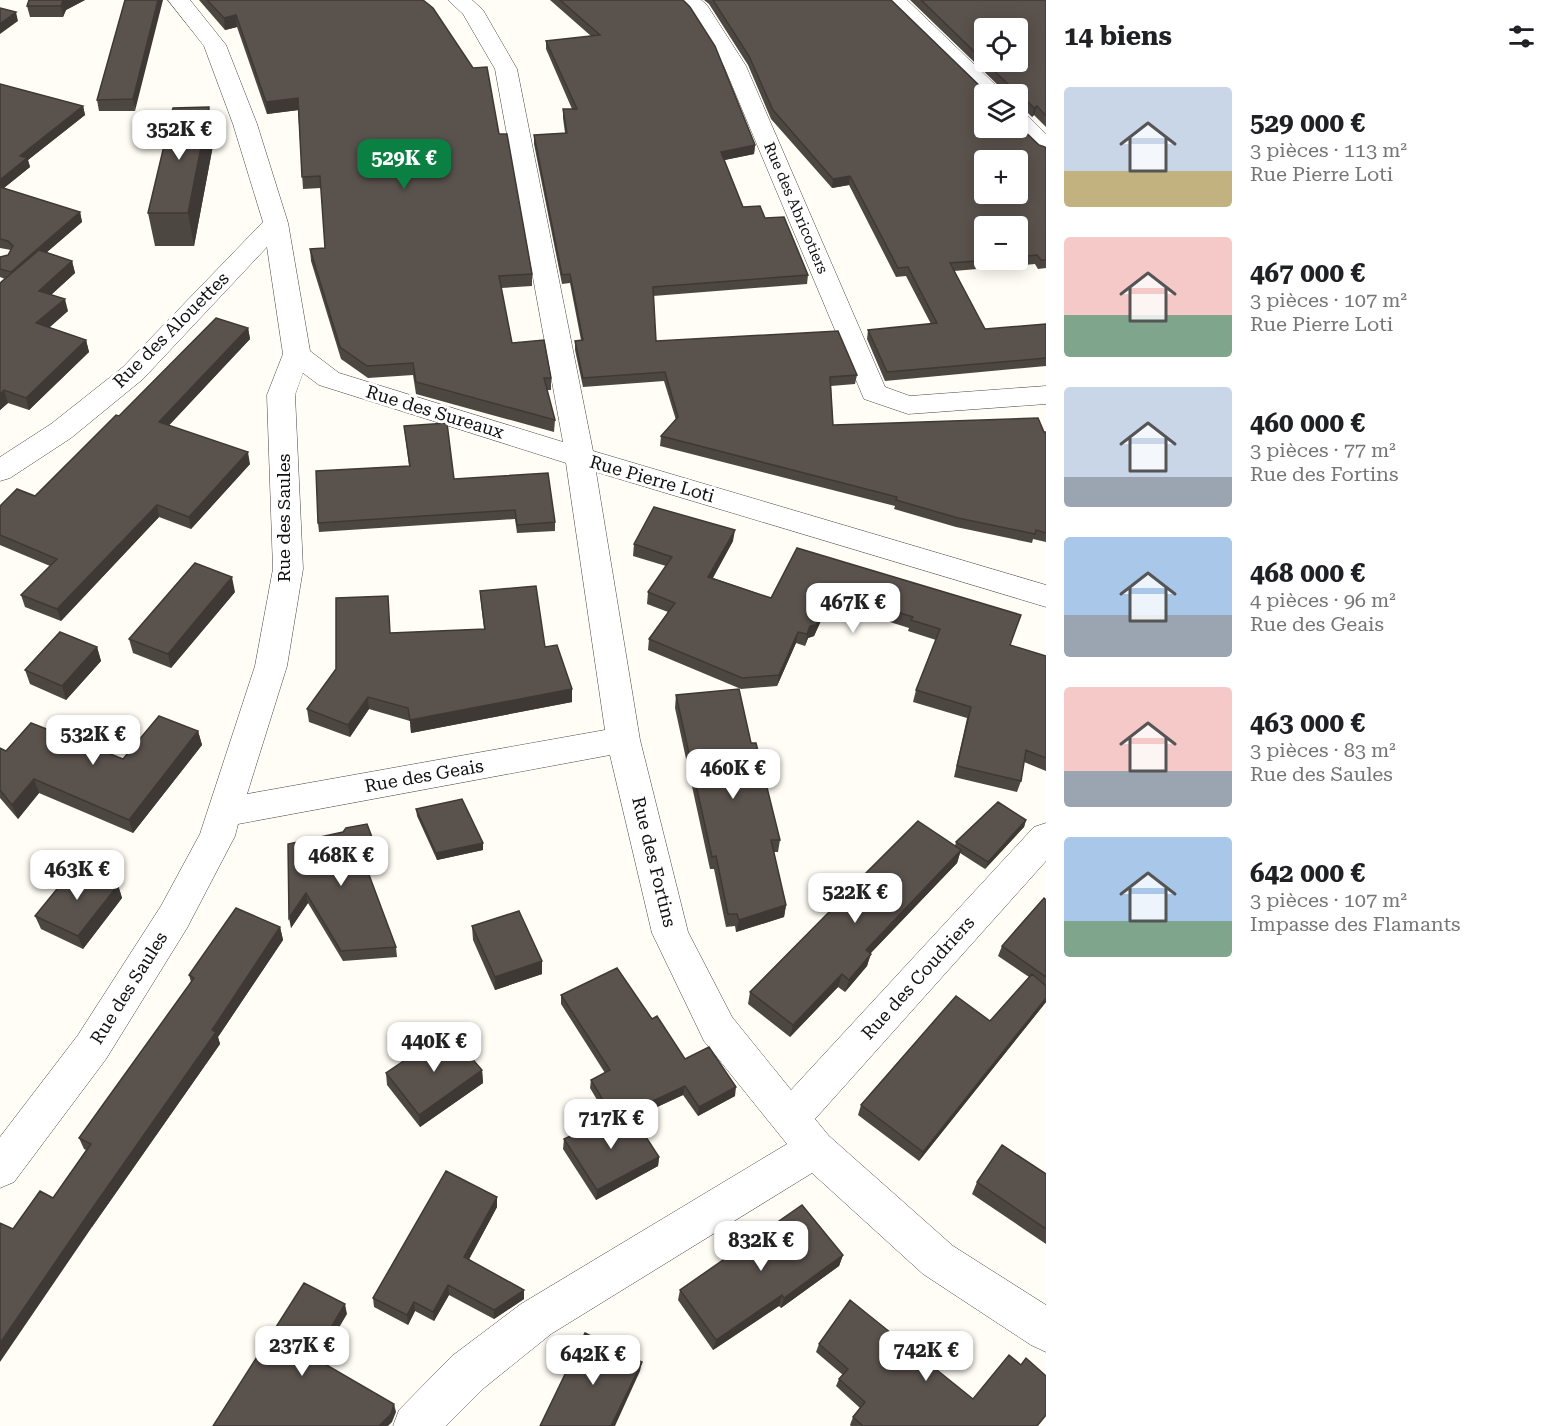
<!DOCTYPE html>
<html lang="fr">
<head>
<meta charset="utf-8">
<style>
	:root { --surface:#fff; --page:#f6f6f6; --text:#202124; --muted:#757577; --accent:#0b8043 }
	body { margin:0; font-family:"Roboto Serif",serif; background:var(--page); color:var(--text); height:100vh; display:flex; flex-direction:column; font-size:22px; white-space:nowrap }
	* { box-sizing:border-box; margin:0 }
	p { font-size:20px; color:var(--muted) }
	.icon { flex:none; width:33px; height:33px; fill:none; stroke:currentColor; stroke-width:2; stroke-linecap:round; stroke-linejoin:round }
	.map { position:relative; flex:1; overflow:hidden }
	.side { display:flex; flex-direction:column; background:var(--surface); width:510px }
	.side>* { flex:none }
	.buttons { position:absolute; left:974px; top:18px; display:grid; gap:12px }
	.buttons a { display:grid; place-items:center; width:54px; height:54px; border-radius:6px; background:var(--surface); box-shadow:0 3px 15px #0003; font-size:30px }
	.price { position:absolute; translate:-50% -51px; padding:0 14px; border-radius:12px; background:#fff; color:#222; font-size:20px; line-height:39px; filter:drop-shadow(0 2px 3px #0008) }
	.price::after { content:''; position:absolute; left:50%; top:36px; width:18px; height:14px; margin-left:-9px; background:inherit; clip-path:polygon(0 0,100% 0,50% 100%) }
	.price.on { background:var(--accent); color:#fff }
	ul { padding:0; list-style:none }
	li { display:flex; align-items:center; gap:18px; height:150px; padding:0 18px }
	li span { display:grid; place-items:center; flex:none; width:168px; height:120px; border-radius:6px; color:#555 }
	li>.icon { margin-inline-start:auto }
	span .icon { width:72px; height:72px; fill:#fffc; stroke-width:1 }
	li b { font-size:26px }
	h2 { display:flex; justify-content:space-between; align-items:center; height:72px; padding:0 18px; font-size:26px }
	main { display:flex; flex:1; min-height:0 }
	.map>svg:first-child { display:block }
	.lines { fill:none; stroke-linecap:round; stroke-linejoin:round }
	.minor-casing { stroke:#444; stroke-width:1 }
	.minor { fill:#fff; fill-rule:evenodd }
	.wall { fill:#4d4742; fill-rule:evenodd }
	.shaded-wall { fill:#3f3936 }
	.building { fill:#5a524d; stroke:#3f3936; stroke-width:1.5; fill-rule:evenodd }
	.labels { text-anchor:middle; stroke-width:6; stroke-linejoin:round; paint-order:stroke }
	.far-street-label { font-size:15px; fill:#111; stroke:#fff }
	.street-label { font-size:18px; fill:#111; stroke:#fff }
</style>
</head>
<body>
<main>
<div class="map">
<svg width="1046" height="1426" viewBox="0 0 1046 1426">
	<rect width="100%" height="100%" fill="#fffdf5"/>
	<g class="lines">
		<defs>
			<path id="minor" d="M168 0H190L226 45 257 124 288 223 310 351 339 373 563 442 495 69 463 14 448 0H472L483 10 517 69 593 451 1046 585V607L596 472 640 740 688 932 732 1017 791 1090 1034 827 1046 823V861L815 1119 829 1136 953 1246 1046 1305V1352L1031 1345 923 1274 812 1173 551 1334 484 1388 446 1426H393L399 1410 452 1356 521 1304 787 1144 704 1041 652 933 610 755 238 824 235 836 187 928 106 1059 14 1182 0 1188V1137L78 1035 161 906 200 834 255 666 273 569 267 395 283 354 267 247 143 379 71 438 10 478 0 481V457L51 424 123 367 263 222 233 124 204 46ZM303 373 319 385 566 463 605 730 247 794 287 666 303 569 295 395Z
				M677 0H701L707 5 746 66 885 387 910 396 1046 386V404L908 414 864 399 724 66 691 14Z
				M884 0H907L1005 94H984V97Z
				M1017 111 1025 113 1046 134V154L1038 152 1013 128H1017Z"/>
		</defs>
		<use href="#minor" class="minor-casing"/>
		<use href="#minor" class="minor"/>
	</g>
	<path class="wall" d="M29 0H85L66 10 63 17H30L27 6Z
		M125 0 135 111H99L97 100Z
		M199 0H423L499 134 532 274V286L501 288 512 343 551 378V390H547L555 420 554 432 416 394 413 375 368 378 341 359 311 261 310 249 325 248 321 188 303 189 298 110 267 114 237 27 225 30Z
		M550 0H683L755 145 754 154 724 160 743 207 765 218 808 275 807 284 653 296 656 341 857 375 855 384 831 386 833 425 1046 432V542L1033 539 1032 543 956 527 894 509 895 506 660 446 661 436 676 420 664 381 583 387 575 350V341L581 340 570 283 562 284 534 144V135L565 133 563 118V109H572L546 49V41L591 36Z
		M704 0H891L984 90 1001 88 910 0H1046V127L1034 115 1032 117 1026 111 1017 110 984 94 1039 145 1046 149V268L1038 269 1035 264 954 271 985 329 1046 324V366L885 381 867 339 868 330 931 324 906 276 896 277 849 185 832 188 771 119 748 65 709 4ZM1017 226V260H984Z
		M0 84 83 106 85 115 28 160 30 167 4 188 80 212 82 222 46 253 72 261 75 273 51 295 68 311 49 327 86 340 89 352 29 410 8 403 0 410V283L5 279 0 277V257L8 255 11 250 0 248Z
		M209 107 214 140 194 246H155L148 213Z
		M248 328 250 339 169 425 250 464 191 529 159 517 61 621 25 607 21 595 50 566 0 545V506L35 496 119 416Z
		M404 426 454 479 555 522V531L517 533 515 519 319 532 318 523 409 466Z
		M733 541 713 578 771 598 797 548 1010 645 1046 656V771L1024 762 1021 781 1017 792 954 777 967 718 913 702 916 690 936 640 908 631 909 628 829 603 814 636 808 638 805 646 796 643 777 686 741 689 648 650 649 639 668 612 647 604 648 592 666 566 633 556 634 544Z
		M480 591 545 647 572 689V702L411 733 410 721 369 709 350 737 309 722 307 709 391 633 484 629 481 604Z
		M235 592 171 668 133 653 129 639Z
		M97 647 101 661 66 700 30 684 25 670Z
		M676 695 751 743 780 840 778 852H774L786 905 784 917 736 932 735 926 726 927 714 869H710L675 708Z
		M198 731 202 745 133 833 39 793 18 819 0 798V748L6 751 123 759Z
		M416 809 483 843V850L437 860 417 816Z
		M1026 820 1024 827 985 869 960 853 957 863 870 954 867 966 845 992 838 987 790 1037 748 1004 750 992 852 898 851 897 855 884 955 846 956 842Z
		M288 844 382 871 368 874 396 947 397 957 343 961 308 903 291 928Z
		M118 885 122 898 83 949 41 929 35 916Z
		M1046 900V1002L919 1161 858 1115 861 1105 990 1021 1029 977 998 956 1002 946Z
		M472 926 542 974 495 990 473 940Z
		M280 927 283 940 218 1037 220 1044 92 1227 13 1229 53 1198 86 1150 84 1149 79 1138 191 982 189 975Z
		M561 995 652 1019 685 1059 735 1096 698 1116 683 1095 633 1118 659 1157 658 1166 596 1200 563 1149 564 1139 609 1120 590 1088 591 1080 605 1073 561 1004Z
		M482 1070 483 1083 420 1127 387 1085 386 1073Z
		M1046 1174V1244L972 1194 977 1182Z
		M497 1197V1207L469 1259 524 1299 494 1319 449 1295 434 1321 415 1311 408 1325 374 1307 373 1298Z
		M843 1255 839 1266 781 1308 779 1306 713 1350 678 1300 680 1290Z
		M819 1344 973 1399 1038 1426H851L850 1425 853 1417 860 1408 836 1386 839 1379 843 1375 816 1352Z"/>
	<path class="shaded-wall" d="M63 0H85L66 10 63 17 61 6Z
		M158 0H163L135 111 133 99Z
		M16 12 18 21 0 34V24Z
		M236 15 237 27 225 30 224 18Z
		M298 98 299 110 267 114 266 102Z
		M83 106 85 115 28 160 30 167 0 191V180L20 156Z
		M1037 106 1034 115 1032 117 1034 108Z
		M209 107 214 140 194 246 188 213Z
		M755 145 754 154 720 161 721 152Z
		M850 176 849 185 832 188 833 179Z
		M80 212 82 222 13 281 11 272Z
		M72 261 75 273 42 303 39 291Z
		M65 299 68 311 40 336 36 323Z
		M248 328 250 339 161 434 159 422Z
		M86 340 89 352 29 410 26 398Z
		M4 390 8 403 0 410V394Z
		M248 452 250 464 191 529 189 517Z
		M157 505 159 517 61 621 57 609Z
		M735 530 733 541 707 588 708 577Z
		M232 577 235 592 171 668 168 654Z
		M831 592 829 603 814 636 808 638 805 646 807 634 810 626Z
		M798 632 796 643 777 686 779 675Z
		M97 647 101 661 66 700 62 686Z
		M572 689V702L411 733 410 720Z
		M368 697 369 709 350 737 348 725Z
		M198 731 202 745 133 833 129 820Z
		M34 779 39 793 18 819 12 805Z
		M1026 820 1024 827 985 869 988 862Z
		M483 843V850L437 860 436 853Z
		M961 850 957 863 862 962 866 950Z
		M381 861 382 871 366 874 365 864Z
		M118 885 122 898 83 949 78 936Z
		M306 893 308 903 291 928 289 918Z
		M786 905 784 917 736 932 739 920Z
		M280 927 283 940 218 1037 220 1044 92 1227 0 1362V1343Z
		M871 954 867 966 845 992 849 980Z
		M542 961V974L495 990V977Z
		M842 974 838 987 790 1037 793 1025Z
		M1046 998V1002L919 1161 923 1152Z
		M482 1070 483 1083 420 1127 419 1115Z
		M685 1086 683 1095 614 1127V1119Z
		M736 1087 735 1096 698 1116 699 1107Z
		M659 1157 658 1166 596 1200 597 1190Z
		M497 1197V1207L465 1267 464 1257Z
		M843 1255 839 1266 781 1308 784 1298Z
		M448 1285 449 1295 434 1321 433 1312Z
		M524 1290V1299L494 1319V1310Z
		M782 1295 779 1306 713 1350 716 1340Z
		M414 1302 415 1311 408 1325 407 1315Z
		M345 1304 347 1314 323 1355 320 1346Z
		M330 1351 332 1360 325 1372 323 1363Z
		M642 1362 640 1371 615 1426H611Z
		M394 1404 396 1412 392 1422 388 1426H379Z"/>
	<path class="building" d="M29 0H63L61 6H27Z
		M125 0H158L133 99 97 100Z
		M207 0H423L433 8 473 68 487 67 499 134H507L532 274 499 276 512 343 544 340 551 378H544L555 420 416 382 413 363 367 366 340 347 310 249 325 248 320 176 302 177 298 98 266 102 236 15 224 18Z
		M560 0H683L690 7 715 46 755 145 721 152 743 207 760 206 765 218 784 217 808 275 653 287 656 341 838 331 857 375 830 377 833 425 1038 418 1044 432H1046V533L1036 530 1035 534 958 518 896 500 897 497 661 436 678 417 665 372 583 378 575 341 583 340 570 274 562 275 534 135 567 133 563 109H577L546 41 600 35Z
		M713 0H891L984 90 988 88H1007L1009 85 985 62H1017V28H984V61L921 0H1046V116L1037 106 1034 108 1028 102 1018 100 1017 115V94H984V128H1017V124L1039 145 1045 147 1046 149V260H1041L1037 255 1017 257V226H984V260H988L950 263 985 329 1046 324V358L887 372 868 330 937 323 908 267 898 268 850 176 833 179 773 110 749 56ZM984 160H1017V194H984Z
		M0 8 16 12 0 24Z
		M0 84 83 106 20 156 27 158 0 180Z
		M209 107 188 213H148L173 108Z
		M0 187 80 212 11 272 0 269V257L8 255 13 246 8 241 0 239Z
		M39 250 72 261 39 291 65 299 36 323 86 340 26 398 4 390 0 394V283Z
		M216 318 248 328 159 422 248 452 189 517 157 505 57 609 21 595 57 559 0 535V506L17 489 35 496 116 415 119 416Z
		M447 423 454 479 548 473 555 522 517 525 515 510 318 523 316 471 410 466 404 426Z
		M654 507 735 530 708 577 771 598 797 548 1021 615 1010 645 1046 656V758L1026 750 1021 781 957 766 971 707 916 690 940 629 911 620 913 617 831 592 816 625 810 626 807 634 798 632 779 675 742 678 649 639 675 603 648 592 672 557 634 544Z
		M195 563 232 577 168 654 129 639Z
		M536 586 545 647 557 645 572 689 410 720 408 708 368 697 348 725 307 709 336 669V598L388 596 390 633 485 629 480 591Z
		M60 632 97 647 62 686 25 670Z
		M739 689 751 743H756L780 840H771L786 905 739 920 737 914H728L716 856 712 857 676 695Z
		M159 716 198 731 129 820 34 779 12 805 0 790V748L6 751 31 723 123 759Z
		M462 799 483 843 436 853 416 809Z
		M998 802 1026 820 988 862 956 842Z
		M918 821 961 850 866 950 871 954 849 980 842 974 793 1025 750 992 828 913 859 894 855 884Z
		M367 824 381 861 365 864 396 947 341 951 306 893 289 918 288 844 343 832 346 828Z
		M75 867 118 885 78 936 35 916Z
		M1044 898 1046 900V977L1002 946Z
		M236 908 280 927 212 1030 216 1032 87 1216 0 1343V1223L13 1229 40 1191 53 1198 91 1144 79 1138 194 978 189 975Z
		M519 911 542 961 495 977 472 926Z
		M617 968 652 1019 657 1016 685 1059 709 1047 736 1087 699 1107 685 1086 614 1119 591 1080 610 1070 561 995Z
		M1032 974 1046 986V998L923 1152 861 1105 956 996 990 1021Z
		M448 1031 482 1070 419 1115 386 1073Z
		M631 1114 659 1157 597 1190 564 1139 599 1122Z
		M1002 1145 1046 1174V1229L977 1182Z
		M446 1171 497 1197 464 1257 524 1290 494 1310 448 1285 433 1312 414 1302 407 1315 373 1298Z
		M802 1205 843 1255 784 1298 782 1295 716 1340 680 1290Z
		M304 1283 345 1304 320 1346 330 1351 323 1363 394 1404 391 1414 379 1426H213Z
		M850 1300 973 1399 1009 1355 1021 1365 1026 1358 1046 1376V1415L1037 1426H863L853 1417 865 1402 839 1379 848 1369 819 1344Z
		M585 1333 642 1362 611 1426H540Z"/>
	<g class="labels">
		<g class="far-street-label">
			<text transform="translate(796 208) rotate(67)" y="5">Rue des Abricotiers</text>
		</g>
		<g class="street-label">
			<text transform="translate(171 330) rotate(-45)" y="6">Rue des Alouettes</text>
			<text transform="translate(435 412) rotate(17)" y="6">Rue des Sureaux</text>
			<text transform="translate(652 479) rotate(16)" y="6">Rue Pierre Loti</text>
			<text transform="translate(284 518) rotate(-90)" y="6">Rue des Saules</text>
			<text transform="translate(424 776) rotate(-10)" y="6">Rue des Geais</text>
			<text transform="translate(654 862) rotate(76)" y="6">Rue des Fortins</text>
			<text transform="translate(918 978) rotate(-48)" y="6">Rue des Coudriers</text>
			<text transform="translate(129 988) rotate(-58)" y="6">Rue des Saules</text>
		</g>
	</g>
</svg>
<div class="buttons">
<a><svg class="icon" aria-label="locate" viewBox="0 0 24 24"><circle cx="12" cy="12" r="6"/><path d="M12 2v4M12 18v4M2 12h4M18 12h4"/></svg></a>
<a><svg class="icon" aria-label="layers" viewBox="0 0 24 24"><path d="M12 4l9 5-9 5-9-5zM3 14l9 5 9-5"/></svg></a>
<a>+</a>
<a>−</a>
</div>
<b class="price" style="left:179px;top:161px">352K €</b>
<b class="price on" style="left:404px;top:190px">529K €</b>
<b class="price" style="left:853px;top:634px">467K €</b>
<b class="price" style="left:93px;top:766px">532K €</b>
<b class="price" style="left:733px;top:800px">460K €</b>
<b class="price" style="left:341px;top:887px">468K €</b>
<b class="price" style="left:77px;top:901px">463K €</b>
<b class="price" style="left:855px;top:924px">522K €</b>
<b class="price" style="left:434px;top:1073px">440K €</b>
<b class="price" style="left:611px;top:1150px">717K €</b>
<b class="price" style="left:761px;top:1272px">832K €</b>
<b class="price" style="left:302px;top:1377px">237K €</b>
<b class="price" style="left:926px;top:1382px">742K €</b>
<b class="price" style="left:593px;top:1386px">642K €</b>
</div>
<section class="side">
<h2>14 biens<svg class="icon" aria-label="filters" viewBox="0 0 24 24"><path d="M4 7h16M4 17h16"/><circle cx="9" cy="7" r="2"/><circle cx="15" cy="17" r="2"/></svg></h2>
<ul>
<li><span style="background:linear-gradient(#c9d6e8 70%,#c2b280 0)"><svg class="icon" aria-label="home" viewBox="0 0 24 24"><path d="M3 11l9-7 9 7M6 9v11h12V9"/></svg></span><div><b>529 000 €</b><p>3 pièces · 113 m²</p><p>Rue Pierre Loti</p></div></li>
<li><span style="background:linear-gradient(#f6c9c9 65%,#7fa58c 0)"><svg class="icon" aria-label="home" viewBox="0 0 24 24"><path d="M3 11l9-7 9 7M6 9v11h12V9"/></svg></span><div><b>467 000 €</b><p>3 pièces · 107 m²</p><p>Rue Pierre Loti</p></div></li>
<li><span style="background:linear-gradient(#c9d6e8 75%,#9aa5b1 0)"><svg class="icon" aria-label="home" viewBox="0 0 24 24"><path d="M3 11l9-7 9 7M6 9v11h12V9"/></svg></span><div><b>460 000 €</b><p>3 pièces · 77 m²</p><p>Rue des Fortins</p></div></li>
<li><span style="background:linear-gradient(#a9c7e8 65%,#9aa5b1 0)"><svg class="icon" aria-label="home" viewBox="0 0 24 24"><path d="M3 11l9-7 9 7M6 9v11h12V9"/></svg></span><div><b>468 000 €</b><p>4 pièces · 96 m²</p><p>Rue des Geais</p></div></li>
<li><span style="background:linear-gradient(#f6c9c9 70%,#9aa5b1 0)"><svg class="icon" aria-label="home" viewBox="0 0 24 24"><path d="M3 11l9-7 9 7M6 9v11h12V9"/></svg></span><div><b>463 000 €</b><p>3 pièces · 83 m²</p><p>Rue des Saules</p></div></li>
<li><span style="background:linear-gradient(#a9c7e8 70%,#7fa58c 0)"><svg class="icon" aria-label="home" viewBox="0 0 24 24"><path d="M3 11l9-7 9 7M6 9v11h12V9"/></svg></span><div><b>642 000 €</b><p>3 pièces · 107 m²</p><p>Impasse des Flamants</p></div></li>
</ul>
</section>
</main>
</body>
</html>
